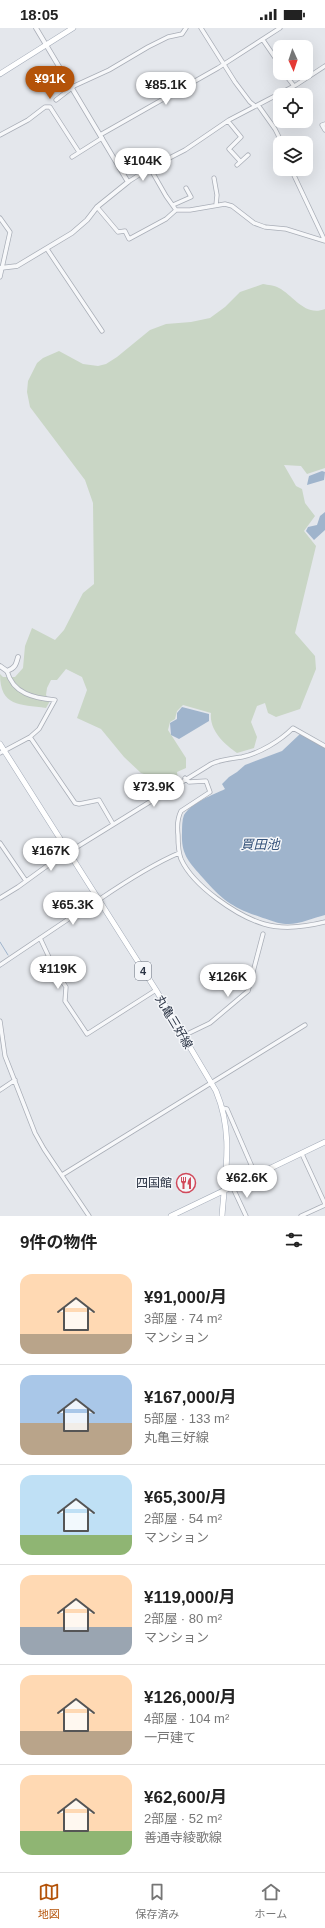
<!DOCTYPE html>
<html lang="ja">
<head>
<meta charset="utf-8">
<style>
	:root { --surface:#fff; --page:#f2f2f2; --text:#222; --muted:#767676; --line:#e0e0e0; --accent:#b45309 }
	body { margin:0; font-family:Helvetica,"Noto Sans JP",sans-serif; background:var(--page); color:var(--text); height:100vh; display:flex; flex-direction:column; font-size:15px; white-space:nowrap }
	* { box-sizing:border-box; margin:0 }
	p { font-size:13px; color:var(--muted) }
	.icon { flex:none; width:22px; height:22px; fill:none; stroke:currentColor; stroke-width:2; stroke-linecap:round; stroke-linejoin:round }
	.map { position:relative; height:1188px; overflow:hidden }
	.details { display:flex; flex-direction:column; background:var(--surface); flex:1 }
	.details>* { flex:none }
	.needle { width:26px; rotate:177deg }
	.buttons { position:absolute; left:273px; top:12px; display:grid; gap:8px }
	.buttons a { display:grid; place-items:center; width:40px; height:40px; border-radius:8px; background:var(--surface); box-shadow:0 4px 16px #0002; font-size:20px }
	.price { position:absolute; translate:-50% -34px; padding:0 9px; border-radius:14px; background:#fff; color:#222; font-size:13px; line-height:26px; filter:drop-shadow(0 1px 2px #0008) }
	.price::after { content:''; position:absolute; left:50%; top:24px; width:12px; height:9px; margin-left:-6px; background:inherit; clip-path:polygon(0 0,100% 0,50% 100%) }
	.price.active { background:var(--accent); color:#fff }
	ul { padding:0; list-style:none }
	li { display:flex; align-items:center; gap:12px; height:100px; padding:0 20px }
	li+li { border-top:1px solid var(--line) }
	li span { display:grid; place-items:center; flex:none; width:112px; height:80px; border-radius:12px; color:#555 }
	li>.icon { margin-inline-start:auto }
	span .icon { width:48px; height:48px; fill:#fffc; stroke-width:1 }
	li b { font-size:17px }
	h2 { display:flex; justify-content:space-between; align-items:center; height:48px; padding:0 20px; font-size:17px }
	.status { display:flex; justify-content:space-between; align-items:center; height:28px; padding:0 20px; background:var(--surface); direction:ltr }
	.status svg { height:11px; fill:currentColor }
	.dock { display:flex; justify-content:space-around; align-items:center; height:56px; border-top:1px solid var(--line); background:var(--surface); font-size:11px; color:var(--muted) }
	.dock a { display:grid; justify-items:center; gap:2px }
	.dock .active { color:var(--accent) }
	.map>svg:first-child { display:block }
	.green { fill:#c9d6c5 }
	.water { fill:#9fb4cc }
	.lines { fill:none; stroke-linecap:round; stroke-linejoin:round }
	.stream { stroke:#9fb4cc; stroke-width:1 }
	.minor-casing { stroke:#a9aeb7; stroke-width:5 }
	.tertiary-casing { stroke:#a9aeb7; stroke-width:5.5 }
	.primary-casing { stroke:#a3abb8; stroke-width:6 }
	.minor { stroke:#f7f8fa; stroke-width:3.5 }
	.tertiary { stroke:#f7f8fa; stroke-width:4 }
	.primary { stroke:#fff; stroke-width:5 }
	.labels { text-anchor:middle; stroke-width:3; stroke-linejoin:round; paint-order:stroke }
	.shield { fill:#f4f6f9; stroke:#676e7b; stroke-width:1 }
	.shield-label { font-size:11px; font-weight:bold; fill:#2b3445 }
	.street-label { font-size:12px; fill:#2b3445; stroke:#f4f6f9 }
	.poi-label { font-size:12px; fill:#2b3445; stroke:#f4f6f9; text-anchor:end }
	.water-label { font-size:13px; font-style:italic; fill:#34527a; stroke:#f4f6f9 }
</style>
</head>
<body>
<div class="status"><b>18:05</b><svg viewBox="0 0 49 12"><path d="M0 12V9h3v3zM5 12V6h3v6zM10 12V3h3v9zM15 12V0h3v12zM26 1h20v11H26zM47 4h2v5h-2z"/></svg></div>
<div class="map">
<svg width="325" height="1188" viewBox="0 0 325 1188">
	<rect width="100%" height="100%" fill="#e4e7ec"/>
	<path class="green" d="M263 256C268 257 274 257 279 260 294 268 305 289 325 281V440L307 446 301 438 284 437 296 458 302 461 305 475 315 488 304 503 316 518 295 605 315 628 316 641 300 681 276 689 268 685 265 675 257 678 251 694 257 709 254 720 237 725C224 716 209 702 211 685L183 677 177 683 175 691 170 694 168 702 186 730V740L177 744 178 753 173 756 141 745 124 729 101 701 77 690 87 662 82 649 66 641 57 652H51L47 660 46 667 50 673 46 680C20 676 0 679 0 646L3 649H15L23 640 25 618 32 600 55 612 64 602 83 565 94 556 93 475 85 452 30 379 27 364 28 353 37 335 43 330 59 323 83 336 98 338 106 336 117 329 150 302 166 296 191 294 210 290 225 279 240 264Z"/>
	<path class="water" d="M322 443 325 444 324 452 307 457 309 448Z
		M325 484V502L314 512 306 503 308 499 317 497 320 488Z
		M182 679 209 686V693L179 711 171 707 170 695 177 691V685Z
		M300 706 325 719V887C313 890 298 897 286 896 279 896 270 892 263 890 233 880 223 873 203 850 189 834 181 827 182 805 182 799 182 792 184 787 192 774 213 767 225 761L222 756 229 749 237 744 245 737 282 723Z"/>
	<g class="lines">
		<path class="stream" d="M0 914 8 927"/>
		<defs>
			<path id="minor" d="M201 0 235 54 250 74 255 78
				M263 12 280 37
				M284 45 294 58
				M56 72 74 58 109 42 148 19 168 9 182 6 186 0
				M258 77 275 101 282 115
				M228 93 241 109 229 121 240 133
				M325 96 322 97 325 102
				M0 107 28 92 45 79H50L79 124
				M100 107 218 40 280 0
				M72 129 102 110
				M237 137 248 127
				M150 140 166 168 176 182
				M291 141 325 213
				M214 150 217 167 216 177
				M128 154 150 140 185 122 229 92 296 57 325 38
				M173 177 191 169 186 160
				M97 179 118 204 125 203 129 211 166 191 176 182H190L225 176 232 178 254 195 265 199 286 201 325 213
				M0 190 10 204 0 249
				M47 221 102 303
				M30 709 75 775 79 776 99 772 113 796
				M0 725 30 709 39 701 55 672C34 670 13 666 7 643
				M185 750 189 754 206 753 210 764 181 783C178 789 177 799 178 807 178 815 178 823 181 831 193 858 237 888 264 896 284 902 305 899 325 894
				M0 815 26 853
				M0 870 18 859 51 835 211 736C222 731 231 731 242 729 260 725 280 713 293 700L325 718
				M40 910 55 942 66 959 65 973 87 1006 156 962
				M0 937 70 890 99 874 100 871C125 854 151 837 179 825
				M0 993 5 1028 35 1105 44 1121 89 1188
				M183 1008 210 995 248 963 263 906
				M0 1062 15 1052
				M223 1080 227 1081 256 1148
				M302 1126 325 1176
				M62 1147 305 997
				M233 1160 246 1188
				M301 1188 325 1177"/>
			<path id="tertiary" d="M0 240 17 238 72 205 87 192 97 179 128 154 36 0
				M0 638 7 643C15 640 16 637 18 629"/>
			<path id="primary" d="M0 46 73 0
				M0 716 156 962 216 1063C234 1106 225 1144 222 1188
				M171 1188 325 1114"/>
		</defs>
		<use href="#minor" class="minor-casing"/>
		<use href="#tertiary" class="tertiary-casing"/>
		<use href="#primary" class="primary-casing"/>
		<use href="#minor" class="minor"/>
		<use href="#tertiary" class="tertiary"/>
		<use href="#primary" class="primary"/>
	</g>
	<defs>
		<symbol id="restaurant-ring" viewBox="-11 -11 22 22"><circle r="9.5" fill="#f4f6f9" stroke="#d1495b" stroke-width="1.5"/><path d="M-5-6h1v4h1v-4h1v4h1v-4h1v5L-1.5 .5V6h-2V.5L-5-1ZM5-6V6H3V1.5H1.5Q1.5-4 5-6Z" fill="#d1495b"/></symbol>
	</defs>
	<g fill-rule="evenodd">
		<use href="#restaurant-ring" x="175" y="1144" width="22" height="22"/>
	</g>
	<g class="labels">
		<rect class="shield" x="135" y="934" width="16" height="18" rx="3"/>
		<g class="shield-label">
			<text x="143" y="947">4</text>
		</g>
		<g class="street-label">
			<text transform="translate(174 994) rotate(59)" y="4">丸亀三好線</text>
		</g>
		<g class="poi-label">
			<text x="172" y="1159">四国館</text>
		</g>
		<g class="water-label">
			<text x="260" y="821">買田池</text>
		</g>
	</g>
</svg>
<div class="buttons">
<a><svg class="needle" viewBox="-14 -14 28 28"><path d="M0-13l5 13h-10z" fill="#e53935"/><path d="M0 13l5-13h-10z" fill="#767676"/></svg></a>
<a><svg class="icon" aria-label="locate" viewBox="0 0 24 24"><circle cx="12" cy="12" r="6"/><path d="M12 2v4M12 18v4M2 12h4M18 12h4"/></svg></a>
<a><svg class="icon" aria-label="layers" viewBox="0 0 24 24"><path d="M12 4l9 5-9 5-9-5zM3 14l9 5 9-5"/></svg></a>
</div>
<b class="price active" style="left:50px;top:72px">¥91K</b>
<b class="price" style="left:166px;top:78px">¥85.1K</b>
<b class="price" style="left:143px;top:154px">¥104K</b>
<b class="price" style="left:154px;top:780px">¥73.9K</b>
<b class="price" style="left:51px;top:844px">¥167K</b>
<b class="price" style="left:73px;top:898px">¥65.3K</b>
<b class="price" style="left:58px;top:962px">¥119K</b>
<b class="price" style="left:228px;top:970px">¥126K</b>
<b class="price" style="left:247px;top:1171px">¥62.6K</b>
</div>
<section class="details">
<h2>9件の物件<svg class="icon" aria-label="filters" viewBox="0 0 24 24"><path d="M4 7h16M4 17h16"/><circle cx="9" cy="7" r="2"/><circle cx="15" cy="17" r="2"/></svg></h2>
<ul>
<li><span style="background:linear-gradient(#ffd9b3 75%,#b9a48a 0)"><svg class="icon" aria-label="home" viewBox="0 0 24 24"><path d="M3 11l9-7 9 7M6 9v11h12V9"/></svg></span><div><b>¥91,000/月</b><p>3部屋 · 74 m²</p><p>マンション</p></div></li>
<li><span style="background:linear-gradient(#a9c7e8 60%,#b9a48a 0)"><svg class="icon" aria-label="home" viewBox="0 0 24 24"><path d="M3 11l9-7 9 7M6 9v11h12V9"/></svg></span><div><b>¥167,000/月</b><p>5部屋 · 133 m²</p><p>丸亀三好線</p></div></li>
<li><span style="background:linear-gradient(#bfe0f5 75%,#8fb573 0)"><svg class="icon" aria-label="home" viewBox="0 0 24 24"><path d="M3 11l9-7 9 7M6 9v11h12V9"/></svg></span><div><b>¥65,300/月</b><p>2部屋 · 54 m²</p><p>マンション</p></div></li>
<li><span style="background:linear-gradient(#ffd9b3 65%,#9aa5b1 0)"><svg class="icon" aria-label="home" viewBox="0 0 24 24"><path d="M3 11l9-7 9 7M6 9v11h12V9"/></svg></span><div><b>¥119,000/月</b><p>2部屋 · 80 m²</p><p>マンション</p></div></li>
<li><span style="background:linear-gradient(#ffd9b3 70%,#b9a48a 0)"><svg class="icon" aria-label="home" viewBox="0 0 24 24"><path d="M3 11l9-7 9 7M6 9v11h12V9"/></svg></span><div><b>¥126,000/月</b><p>4部屋 · 104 m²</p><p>一戸建て</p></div></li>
<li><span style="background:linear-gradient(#ffd9b3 70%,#8fb573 0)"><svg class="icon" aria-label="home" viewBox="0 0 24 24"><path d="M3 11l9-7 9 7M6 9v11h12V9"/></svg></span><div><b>¥62,600/月</b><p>2部屋 · 52 m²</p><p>善通寺綾歌線</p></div></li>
</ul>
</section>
<nav class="dock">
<a class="active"><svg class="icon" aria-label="map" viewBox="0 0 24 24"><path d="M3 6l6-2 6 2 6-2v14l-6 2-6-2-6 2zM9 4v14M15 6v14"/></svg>地図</a>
<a><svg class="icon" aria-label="saved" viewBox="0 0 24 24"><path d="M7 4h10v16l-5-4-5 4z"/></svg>保存済み</a>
<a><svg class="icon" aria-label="home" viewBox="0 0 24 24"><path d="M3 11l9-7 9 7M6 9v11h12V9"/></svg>ホーム</a>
</nav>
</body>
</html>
